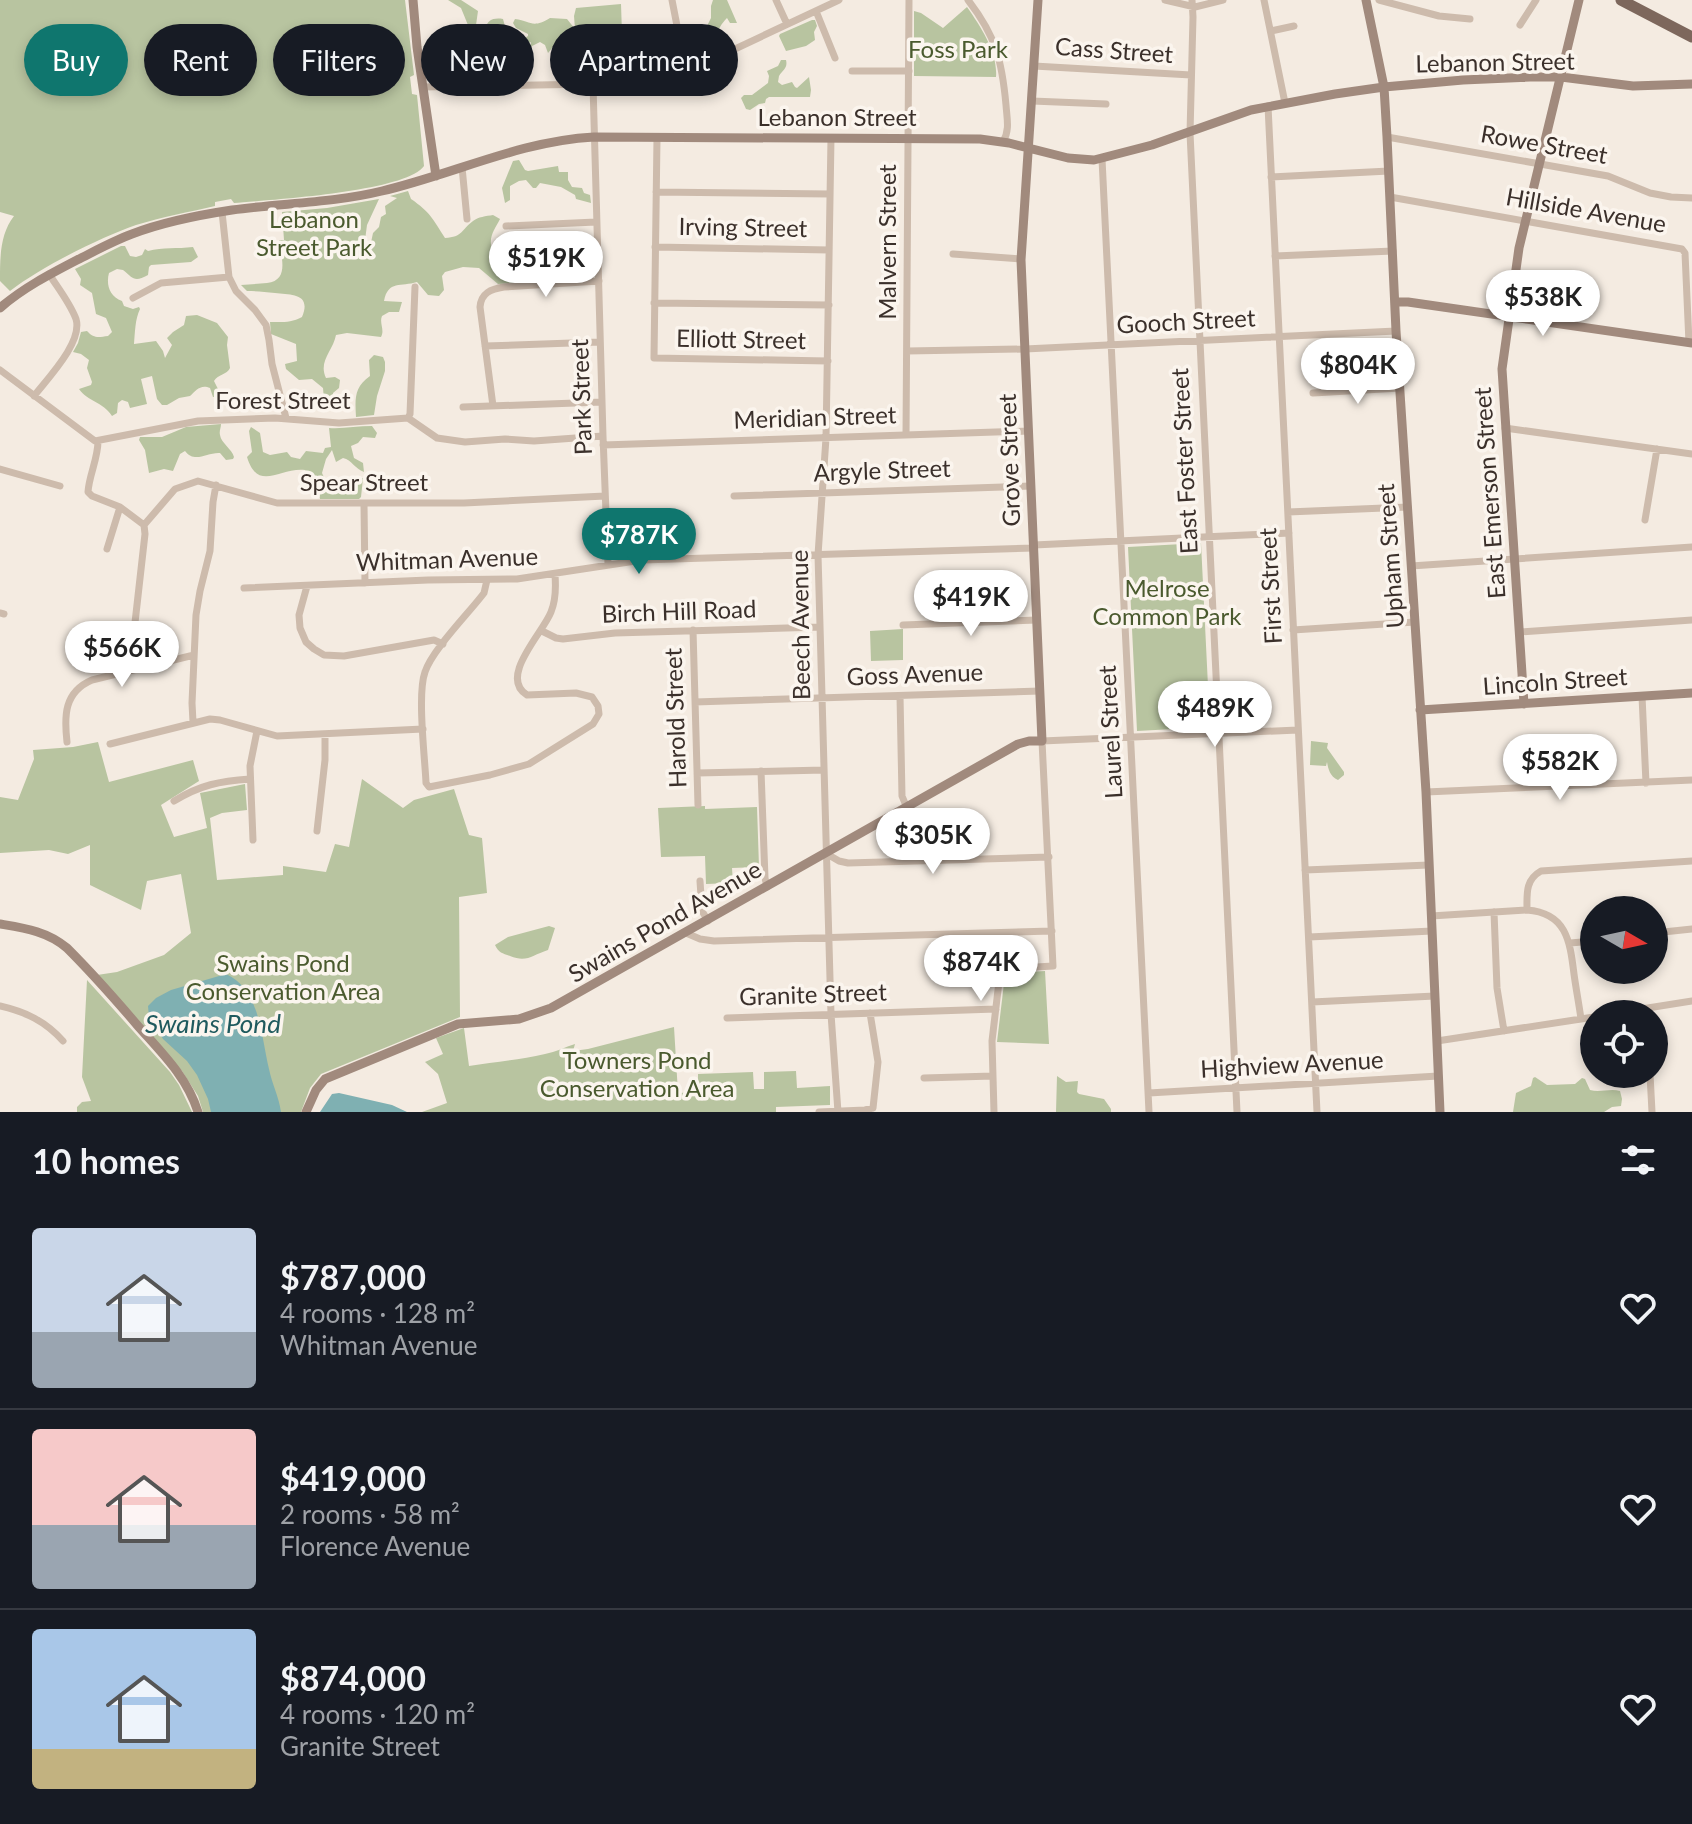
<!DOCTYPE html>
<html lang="en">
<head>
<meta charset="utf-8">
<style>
	:root { --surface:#171b24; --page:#242831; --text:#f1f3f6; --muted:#9ea1a6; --line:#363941; --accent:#0f766e }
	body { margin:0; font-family:Lato,sans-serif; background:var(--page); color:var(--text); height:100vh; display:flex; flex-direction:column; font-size:30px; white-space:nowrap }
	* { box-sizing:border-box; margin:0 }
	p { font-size:26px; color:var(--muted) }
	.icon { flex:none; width:44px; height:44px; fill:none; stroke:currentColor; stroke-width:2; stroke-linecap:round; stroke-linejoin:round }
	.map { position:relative; height:1112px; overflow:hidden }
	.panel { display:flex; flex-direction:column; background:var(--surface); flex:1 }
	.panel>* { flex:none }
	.banner { position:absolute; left:24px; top:24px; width:800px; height:72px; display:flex; gap:16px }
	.needle { width:52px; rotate:99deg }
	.controls { position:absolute; left:1580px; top:896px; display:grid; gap:16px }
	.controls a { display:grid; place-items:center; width:88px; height:88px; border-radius:50%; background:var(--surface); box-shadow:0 4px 12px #0003; font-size:40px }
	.price { position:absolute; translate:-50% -68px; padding:0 18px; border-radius:28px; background:#fff; color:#222; font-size:26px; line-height:52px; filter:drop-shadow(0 2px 4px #0008) }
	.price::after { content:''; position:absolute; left:50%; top:48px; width:24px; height:18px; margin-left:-12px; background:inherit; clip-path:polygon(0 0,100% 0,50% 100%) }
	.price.active { background:var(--accent); color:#fff }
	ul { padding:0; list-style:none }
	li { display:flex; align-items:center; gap:24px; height:200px; padding:0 32px }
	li+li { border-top:2px solid var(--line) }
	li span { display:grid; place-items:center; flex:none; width:224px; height:160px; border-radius:8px; color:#555 }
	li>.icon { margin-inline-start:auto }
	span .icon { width:96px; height:96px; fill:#fffc; stroke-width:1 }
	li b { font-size:34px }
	h2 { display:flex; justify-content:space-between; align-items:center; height:96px; padding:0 32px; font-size:34px }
	.chip { padding:0 28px; border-radius:36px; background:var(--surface); box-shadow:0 4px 12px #0003; font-size:28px; line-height:72px }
	.chip.active { background:var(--accent); color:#fff }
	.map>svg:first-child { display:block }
	.green { fill:#b8c4a0 }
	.water { fill:#7fb0b2 }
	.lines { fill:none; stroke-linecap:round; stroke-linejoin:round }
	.street { stroke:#cdbbac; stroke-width:7 }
	.secondary { stroke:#a18a7d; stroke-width:9 }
	.primary { stroke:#7d675c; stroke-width:11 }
	.labels { text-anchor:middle; stroke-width:7; stroke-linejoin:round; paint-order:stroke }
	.park-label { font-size:24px; fill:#4a5a2e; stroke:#fbf5ee }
	.street-label { font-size:24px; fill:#3b302b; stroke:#fbf5ee }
	.water-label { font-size:26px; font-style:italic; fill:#1f5a5e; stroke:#fbf5ee }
</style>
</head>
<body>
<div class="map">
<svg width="1692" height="1112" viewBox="0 0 1692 1112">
	<rect width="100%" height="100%" fill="#f4ebe1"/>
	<path class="green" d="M0 0H405L414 75 410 77 412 94 417 95 424 166C406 192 268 200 234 203L231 199 215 202V206C189 212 162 217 136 225 99 238 41 267 10 291L0 281C0 257 0 234 14 216L0 212Z
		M448 0H461L478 11 474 39 467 43 469 47 480 45C486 31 483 16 503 19L507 34 525 38 528 36V34L516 28 513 23 515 19C531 21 532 29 550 18L567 19 575 29 574 16 576 8 621 4 623 63 626 64V79L578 80 575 38 573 51 570 53 553 47 548 53 545 45 540 42 530 47 531 42 519 48 520 54H529L524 61H508L487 64 473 61 463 54 456 53 454 49 456 38 469 32 470 30 461 8Z
		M713 0H727L737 23H730L727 18C715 30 716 40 715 54L711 53 707 39V26L711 18V6Z
		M967 7C981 27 998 53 996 77L914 76V11L921 13 943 28Z
		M812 20H815L817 26 814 32 815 40 806 46 786 51 779 36 780 34Z
		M781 60H786C788 68 783 70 779 76L778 82 782 85 792 82 795 87 797 88 809 77 811 90 810 97H769L766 99 765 103 759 104 750 110 746 109 741 98 744 95H752L768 83 769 76 767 71 778 66Z
		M519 160 525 170 528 171 558 166 559 172H568V180L572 187 582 188 584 193 590 195 591 203 576 199 575 195 561 187 540 183 536 188H533L526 180 519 181 510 186V200L505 203 502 188 513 161Z
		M408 191 411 199C430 212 433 219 445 238 463 237 461 230 473 221 478 217 486 216 493 215L500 219C495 229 488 237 492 249L512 254C523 249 531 240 545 244V252L538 256 522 257 520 259 521 273 520 278 517 283 498 284 479 268 463 267 445 272 442 276 444 290 439 296 428 295 417 282C401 287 388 280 384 301L402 302 399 312H389L382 316C379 323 385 330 381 337L347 333 336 335C333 351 318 361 326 378L335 377 340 380 339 388 333 393V401L330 405 324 400 323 388 312 379 299 380 286 369 285 364 297 361 296 344 271 334 270 322C282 322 291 323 302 317 312 293 291 295 275 293 265 292 257 291 247 291L241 285C250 284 259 284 267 283 290 280 281 257 279 240H284L282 212 327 208 379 199 367 225 364 248 369 252 373 233 379 227 381 217 386 214 385 206 397 198 390 196Z
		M121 246H125L130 256 136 257 142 255 145 249 148 251C163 247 177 249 193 247L198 257 191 262 151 265 149 267 148 275C134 283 133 278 123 270L117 269 109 273C106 284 109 296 122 301L124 306 133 309 139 307 140 309C135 319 135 333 134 344L156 341 163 351 165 358 172 345 167 338 173 332 184 325 186 316 197 315 217 323 228 337 227 345 230 368C227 375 218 374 214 381L219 391 218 397H213L210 388C200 384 196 391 190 396L179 398 167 405H162L157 399 152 376 141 379 147 404 130 408 128 402 122 400 118 403 117 413 112 416C102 401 88 402 79 389L91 385 92 382 87 368 89 360 81 354 73 352 78 343 81 332 87 331C94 339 99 337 108 336L112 332 106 318 96 314 92 293 80 285 81 279 75 269Z
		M374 355 383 357 385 362V371L377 396 374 415 356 417C355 399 354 387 370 376L369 360Z
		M221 424C221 428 219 431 220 435 221 443 232 449 234 457L233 459 226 460 220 453C207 452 195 464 185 451L180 454 173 471 164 469 149 473 145 450 139 440 140 437H162L186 427Z
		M372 426 377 433 375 438 363 437 358 443 351 446 354 458 363 463 364 472C355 469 352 460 343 458L336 462 332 450 326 459 322 473C325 482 336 489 346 489 348 480 355 478 363 478L361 497 359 499H320L317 482 314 476H310L305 470C280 467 258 493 247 457L252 452 249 431 251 427 260 433 263 452 270 455 287 452 291 457 300 459 306 451 323 453 325 448 331 447 329 428C343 429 357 426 372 426Z
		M1201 543 1210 727 1137 731 1128 547Z
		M903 629V660L871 661 870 631Z
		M1311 741 1328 743 1327 748 1344 772V775L1338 780C1330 777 1328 768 1327 762L1326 766 1310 765Z
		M98 742 109 782 193 760 199 781 161 805 174 837 207 828 200 793 245 784 247 810 222 813 210 818 217 880 283 875V866L326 872 335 844 349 847 362 779 403 808 414 800 454 789 469 835 482 838 487 893 459 897 460 1017 321 1074 310 1088 301 1112H203L198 1096 182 1071 97 975 117 972 164 955 191 933 181 874 147 881 141 910 90 885V845L68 854 49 850 0 853V797L18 800 34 759 33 750 73 747Z
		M705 806V809L757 807 759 867 732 868 733 883 706 884 705 856 661 857 658 808Z
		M549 926 555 928 548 950C532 955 527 963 510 956 502 953 499 953 495 945L508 937Z
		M1045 971 1049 1044 997 1042 1005 975 1010 973Z
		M87 980 170 1072 179 1085 192 1112H77V1107L82 1102 91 1101 82 1077Z
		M674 1027 678 1093 698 1092V1074L753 1072 754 1089H764V1072L796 1071 797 1088 830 1086V1105L776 1107V1112H422L447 1103 438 1074 425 1062 443 1054 436 1038 464 1028 469 1066C494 1062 520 1060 545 1054 556 1052 565 1047 575 1044L573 1051 588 1049Z
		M1057 1076 1066 1082 1078 1081 1077 1092 1079 1094 1104 1099 1111 1109V1112H1056Z
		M1535 1077 1547 1085 1575 1084 1582 1078 1585 1079 1590 1090C1600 1093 1610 1088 1620 1091L1622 1099 1621 1106 1612 1107 1604 1112H1513L1516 1093 1531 1086 1533 1078Z"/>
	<path class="water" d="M226 974C260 989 261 1036 269 1069 272 1084 279 1097 281 1112H211L208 1099 197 1075 187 1061 163 1039 149 1017 148 1006 156 998 171 990Z
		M339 1093 392 1105 407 1112H320L332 1094Z"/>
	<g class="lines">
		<path class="street" d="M672 0 686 72
			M776 0 787 24
			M968 0C996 36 1002 61 1006 105 1007 119 1010 130 1003 142
			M1165 0 1195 7 1223 0
			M1192 0 1193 17 1190 133 1237 1112
			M1264 0 1285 103
			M1379 0 1439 16 1470 19
			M816 11 835 58
			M1520 25 1536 0
			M1271 31 1294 26
			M1034 66 1191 75
			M852 71H909
			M593 85 603 436 608 564
			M423 87 655 83 686 72 839 0
			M1032 101 1106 104
			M1268 106 1317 1112
			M1387 137 1608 176 1650 193 1671 197 1692 198
			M657 138 654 358 828 361
			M831 138 826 438 818 555 831 1014 838 1112
			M1102 159 1149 1112
			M462 167 467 219
			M1271 177 1389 171
			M656 192 830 194
			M1390 197 1682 249 1685 253 1689 343
			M222 212 229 277 236 291 255 310 266 325 269 340 272 364 286 418
			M506 226 596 222
			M655 247 829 250
			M953 254 1021 259
			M1275 256 1393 251
			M133 298 161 283 229 277
			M654 303 829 305
			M485 346 600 342
			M907 351 1025 349 1396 331
			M0 370 95 441 198 421 275 418 339 423 408 418 437 438 465 442 505 439 534 441 603 436
			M1313 393 1400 388
			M34 396C48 378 83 342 76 319 70 303 58 288 49 274
			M493 406 480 307C481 293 491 289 504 287L599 281
			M463 407 602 402
			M408 418 410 414 415 287
			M1505 428 1692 454
			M906 435 909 0
			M98 441C98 459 89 475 88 492L92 496 120 507 144 525
			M603 445 1029 431
			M0 469 60 486
			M734 496 1031 486
			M364 503 365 583
			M1288 512 1408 507
			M1645 520 1657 449
			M144 525 175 489 198 481 277 503H464L605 496
			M1034 545 1289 533
			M107 549 120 507
			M1411 566 1692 547
			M487 580 484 593C469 613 432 650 425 672 417 694 425 758 426 783L429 787 490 775 529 764 593 724 599 714 598 706 592 697 576 693 527 695C498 677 543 633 551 612 556 600 556 588 555 575
			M307 586 299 615 300 628 306 642 314 649 324 655 344 656 434 640 443 644
			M244 588 428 580 517 579 642 560 1034 548
			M0 613 4 614
			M903 625 1037 620
			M693 630 698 805
			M1293 630 1415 622
			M542 631 556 638 563 639 615 633 820 627
			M1519 632 1692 620
			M133 670 131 658 145 534 144 525
			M900 696 902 796 907 808
			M1642 696 1646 783
			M695 702 1040 691
			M193 722 192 703 196 615 200 591 210 551 213 502 216 485
			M67 742C64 716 64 692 92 680L194 655
			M110 744 210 719 220 720 277 736 423 729
			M761 771 765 878 767 887
			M697 773 824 770
			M1426 792 1692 780
			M174 801C200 785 220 781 250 779
			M317 831 325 760V735
			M253 840 250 766 257 731
			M827 854 839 861 848 863 1049 857
			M1305 870 1429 865
			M700 881 702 911 708 921
			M1527 910C1527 894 1525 880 1541 871L1692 861
			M1494 912 1497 988 1504 1031
			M1431 916 1527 910C1567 913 1570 942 1574 974 1576 989 1579 1004 1581 1019
			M686 933 700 939 714 941 1052 931
			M1654 933 1692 929
			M1309 937 1432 931
			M1570 943 1594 941
			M1312 1002 1435 996
			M0 1006C26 1012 45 1021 63 1041
			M1610 1014 1692 1001
			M727 1018 996 1009
			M1437 1041 1594 1017
			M1650 1074 1652 1112
			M924 1078 993 1076
			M1149 1093 1438 1076
			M819 1112 865 1110 873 1108 878 1062 870 1013
			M994 1112 992 1041 1000 973 1004 969 1053 966 1042 741 1298 730"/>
		<path class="secondary" d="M413 0 417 47 436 176
			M1366 0 1384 87 1387 137 1396 331 1426 792 1440 1112
			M1395 302H1408L1692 343
			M0 308C23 288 50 274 77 260 95 251 113 241 132 234 163 222 199 215 232 210 282 203 333 203 382 191 454 174 520 141 594 137L980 139 1009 143 1068 158 1094 160 1152 145 1251 110 1335 94 1384 87 1463 80 1530 77H1561L1633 86 1692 84
			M1524 704 1502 369 1519 248 1579 0
			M1420 710 1692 693
			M0 924C24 928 47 931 67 948 92 973 115 999 138 1026 162 1053 187 1077 198 1112
			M306 1112 316 1090 325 1079 458 1024 519 1019 551 1008 1018 744 1029 741H1042L1021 260 1038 0"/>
		<path class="primary" d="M1621 0 1692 37"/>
	</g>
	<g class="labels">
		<g class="park-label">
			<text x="958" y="58">Foss Park</text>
			<text x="314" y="228">Lebanon<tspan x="314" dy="28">Street Park</tspan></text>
			<text x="1167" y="597">Melrose<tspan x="1167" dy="28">Common Park</tspan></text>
			<text x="283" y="972">Swains Pond<tspan x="283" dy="28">Conservation Area</tspan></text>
			<text x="637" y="1069">Towners Pond<tspan x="637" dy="28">Conservation Area</tspan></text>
		</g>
		<g class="street-label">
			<text transform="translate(1114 51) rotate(4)" y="8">Cass Street</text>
			<text transform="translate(1495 63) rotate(-1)" y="8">Lebanon Street</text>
			<text x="837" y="126">Lebanon Street</text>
			<text transform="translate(1544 145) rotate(10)" y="8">Rowe Street</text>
			<text transform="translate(1586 211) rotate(10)" y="8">Hillside Avenue</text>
			<text transform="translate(743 228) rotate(1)" y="8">Irving Street</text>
			<text transform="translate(888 242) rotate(-90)" y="8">Malvern Street</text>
			<text transform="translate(1186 322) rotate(-3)" y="8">Gooch Street</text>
			<text transform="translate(741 340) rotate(1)" y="8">Elliott Street</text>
			<text transform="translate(582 397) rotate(-92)" y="8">Park Street</text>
			<text x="283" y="409">Forest Street</text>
			<text transform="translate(815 418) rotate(-2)" y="8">Meridian Street</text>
			<text transform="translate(1010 460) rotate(-92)" y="8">Grove Street</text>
			<text transform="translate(1185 461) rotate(-93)" y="8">East Foster Street</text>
			<text transform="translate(882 471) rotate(-2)" y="8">Argyle Street</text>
			<text x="364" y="491">Spear Street</text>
			<text transform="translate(1490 493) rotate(-94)" y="8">East Emerson Street</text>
			<text transform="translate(1391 556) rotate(-94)" y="8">Upham Street</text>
			<text transform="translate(447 560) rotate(-2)" y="8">Whitman Avenue</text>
			<text transform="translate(1271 586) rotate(-93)" y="8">First Street</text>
			<text transform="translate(679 612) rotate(-2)" y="8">Birch Hill Road</text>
			<text transform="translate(801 625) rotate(-91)" y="8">Beech Avenue</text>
			<text transform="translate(915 675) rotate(-2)" y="8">Goss Avenue</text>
			<text transform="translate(1555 682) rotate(-4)" y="8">Lincoln Street</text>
			<text transform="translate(676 718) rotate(-92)" y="8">Harold Street</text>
			<text transform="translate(1111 732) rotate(-93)" y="8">Laurel Street</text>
			<text transform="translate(665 922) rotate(-30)" y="8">Swains Pond Avenue</text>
			<text transform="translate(813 995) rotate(-2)" y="8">Granite Street</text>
			<text transform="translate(1292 1065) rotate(-3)" y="8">Highview Avenue</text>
		</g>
		<g class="water-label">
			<text x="213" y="1033">Swains Pond</text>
		</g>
	</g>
</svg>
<div class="controls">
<a><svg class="needle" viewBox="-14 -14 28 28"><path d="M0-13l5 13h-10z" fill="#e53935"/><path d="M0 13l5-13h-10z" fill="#9ea1a6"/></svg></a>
<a><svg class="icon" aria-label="locate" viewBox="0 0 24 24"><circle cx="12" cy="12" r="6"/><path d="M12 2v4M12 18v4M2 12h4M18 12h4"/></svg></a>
</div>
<b class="price" style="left:546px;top:299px">$519K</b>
<b class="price" style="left:1543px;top:338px">$538K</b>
<b class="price" style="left:1358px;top:406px">$804K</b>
<b class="price active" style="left:639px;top:576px">$787K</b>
<b class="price" style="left:971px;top:638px">$419K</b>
<b class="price" style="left:122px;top:689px">$566K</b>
<b class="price" style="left:1215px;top:749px">$489K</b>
<b class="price" style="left:1560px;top:802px">$582K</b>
<b class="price" style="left:933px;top:876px">$305K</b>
<b class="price" style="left:981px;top:1003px">$874K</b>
<div class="banner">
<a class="chip active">Buy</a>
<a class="chip">Rent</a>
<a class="chip">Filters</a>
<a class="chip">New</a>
<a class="chip">Apartment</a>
</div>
</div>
<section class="panel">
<h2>10 homes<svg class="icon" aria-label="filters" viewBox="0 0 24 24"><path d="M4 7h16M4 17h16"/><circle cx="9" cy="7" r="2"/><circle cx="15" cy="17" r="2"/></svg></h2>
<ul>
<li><span style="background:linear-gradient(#c9d6e8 65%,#9aa5b1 0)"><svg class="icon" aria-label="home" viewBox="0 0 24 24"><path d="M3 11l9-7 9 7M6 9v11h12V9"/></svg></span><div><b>$787,000</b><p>4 rooms · 128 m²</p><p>Whitman Avenue</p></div><svg class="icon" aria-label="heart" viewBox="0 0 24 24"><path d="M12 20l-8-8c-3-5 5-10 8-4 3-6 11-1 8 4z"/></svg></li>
<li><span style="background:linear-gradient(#f6c9c9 60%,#9aa5b1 0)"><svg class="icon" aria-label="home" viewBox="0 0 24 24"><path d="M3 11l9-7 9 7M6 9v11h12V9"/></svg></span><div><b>$419,000</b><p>2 rooms · 58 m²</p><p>Florence Avenue</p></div><svg class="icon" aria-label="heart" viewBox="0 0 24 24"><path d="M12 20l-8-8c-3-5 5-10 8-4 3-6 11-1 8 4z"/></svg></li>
<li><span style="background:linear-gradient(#a9c7e8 75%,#c2b280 0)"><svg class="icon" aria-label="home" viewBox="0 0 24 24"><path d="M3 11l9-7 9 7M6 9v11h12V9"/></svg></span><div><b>$874,000</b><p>4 rooms · 120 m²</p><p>Granite Street</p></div><svg class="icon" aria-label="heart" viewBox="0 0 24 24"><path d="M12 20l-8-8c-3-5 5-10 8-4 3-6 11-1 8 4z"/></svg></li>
</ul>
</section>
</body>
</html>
